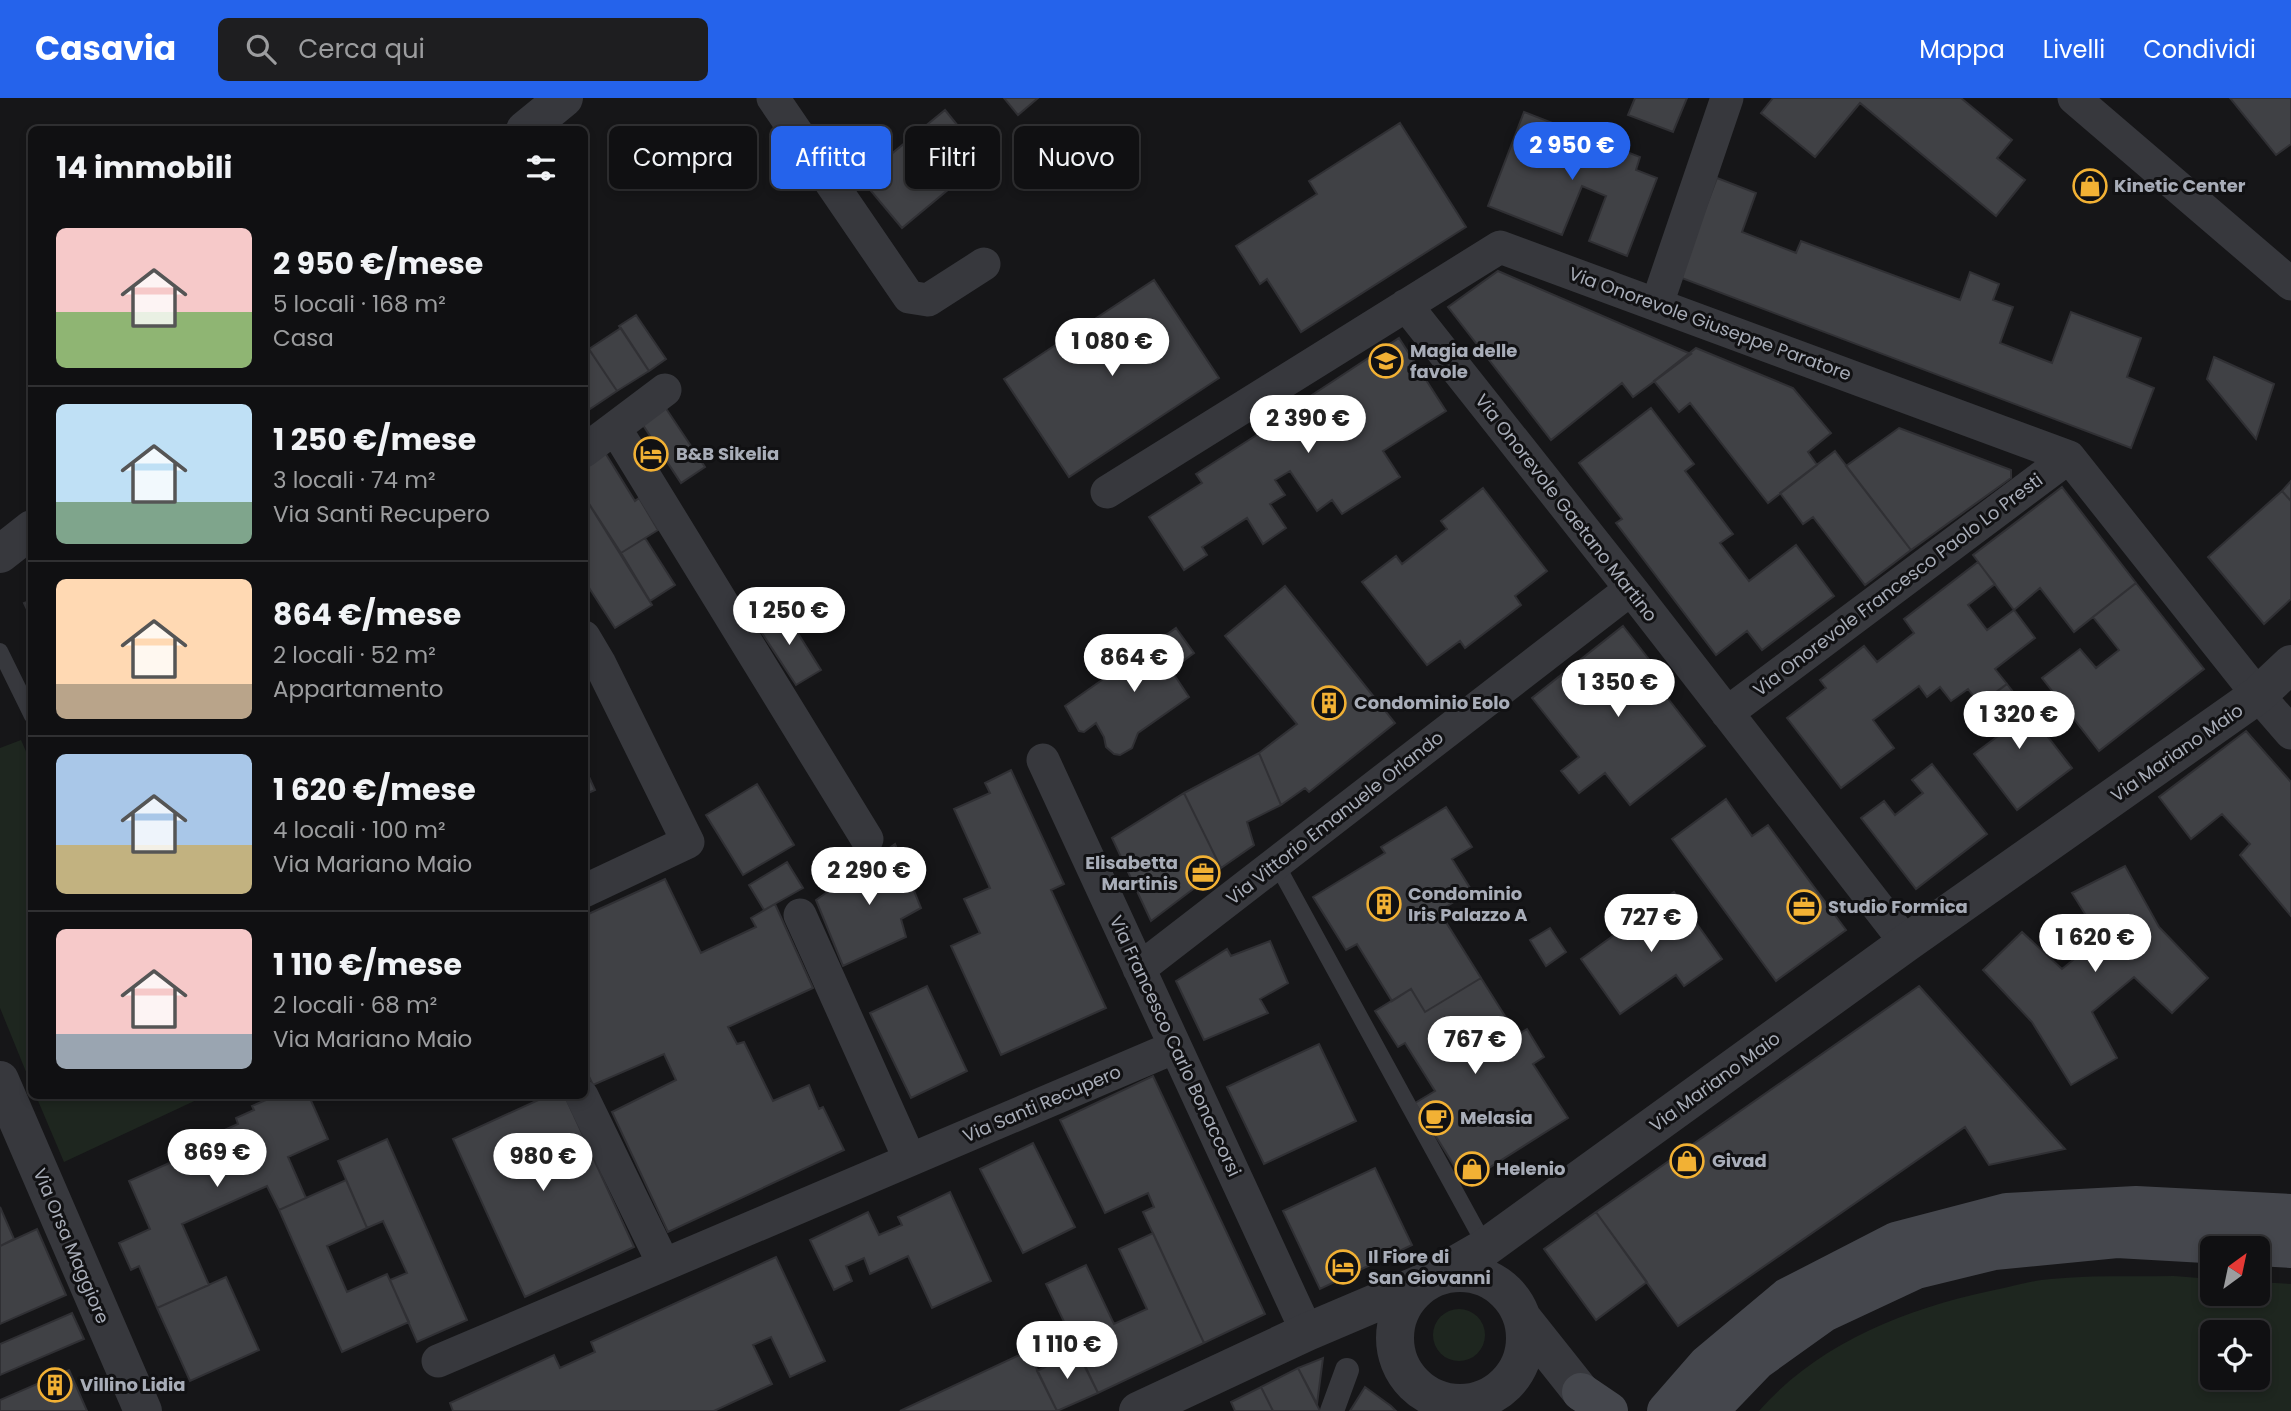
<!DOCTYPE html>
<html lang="it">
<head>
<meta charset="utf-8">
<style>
	:root { --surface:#101012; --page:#1e1e20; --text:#f1f3f6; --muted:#9c9d9f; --line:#303032; --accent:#2563eb }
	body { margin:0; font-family:Poppins,sans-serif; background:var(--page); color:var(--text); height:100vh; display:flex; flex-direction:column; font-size:26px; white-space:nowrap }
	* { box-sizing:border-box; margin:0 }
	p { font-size:23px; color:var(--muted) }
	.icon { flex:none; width:38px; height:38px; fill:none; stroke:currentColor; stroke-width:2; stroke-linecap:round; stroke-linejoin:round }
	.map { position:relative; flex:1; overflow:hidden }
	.panel { position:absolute; left:28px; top:28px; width:560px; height:973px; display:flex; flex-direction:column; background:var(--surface); border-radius:10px; box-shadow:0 4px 10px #0003,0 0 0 2px var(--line) }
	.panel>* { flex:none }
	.hud { position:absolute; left:609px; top:28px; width:665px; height:63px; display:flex; gap:14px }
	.needle { width:46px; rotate:33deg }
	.fabs { position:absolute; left:2200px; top:1138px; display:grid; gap:14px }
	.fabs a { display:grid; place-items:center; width:70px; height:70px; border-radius:10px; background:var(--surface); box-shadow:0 4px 10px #0003,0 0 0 2px var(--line); font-size:35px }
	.price { position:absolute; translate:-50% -60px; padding:0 16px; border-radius:24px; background:#fff; color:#222; font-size:23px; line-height:46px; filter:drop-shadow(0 2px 4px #0008) }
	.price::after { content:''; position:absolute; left:50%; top:42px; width:21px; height:16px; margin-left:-10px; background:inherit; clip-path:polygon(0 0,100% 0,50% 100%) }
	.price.active { background:var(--accent); color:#fff }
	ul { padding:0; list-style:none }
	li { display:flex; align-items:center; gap:21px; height:175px; padding:0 28px }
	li+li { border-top:2px solid var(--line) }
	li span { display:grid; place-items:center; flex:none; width:196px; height:140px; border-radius:10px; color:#555 }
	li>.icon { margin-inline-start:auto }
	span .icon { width:84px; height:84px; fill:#fffc; stroke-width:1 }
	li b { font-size:30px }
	h2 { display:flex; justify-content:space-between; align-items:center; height:84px; padding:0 28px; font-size:30px }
	.tag { padding:0 24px; border-radius:10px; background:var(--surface); box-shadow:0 4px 10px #0003,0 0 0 2px var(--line); font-size:24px; line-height:63px }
	.tag.active { background:var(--accent); color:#fff }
	header { display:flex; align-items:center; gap:42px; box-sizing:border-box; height:98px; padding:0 35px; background:var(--accent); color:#fff }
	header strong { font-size:33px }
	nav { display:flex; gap:38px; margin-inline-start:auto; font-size:24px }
	.search { width:490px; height:63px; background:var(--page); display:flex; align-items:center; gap:18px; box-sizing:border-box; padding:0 24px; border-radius:10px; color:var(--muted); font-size:26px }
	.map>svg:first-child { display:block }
	.green { fill:#1e261f; fill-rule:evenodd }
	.building { fill:#404145; stroke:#303034; stroke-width:2 }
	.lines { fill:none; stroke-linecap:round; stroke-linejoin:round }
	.service { stroke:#37383d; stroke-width:16 }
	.pedestrian { stroke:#37383d; stroke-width:24 }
	.minor { stroke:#37383d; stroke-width:33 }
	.tertiary { stroke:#37383d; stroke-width:38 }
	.secondary { stroke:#45474d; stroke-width:38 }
	.labels { text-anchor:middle; stroke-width:6; stroke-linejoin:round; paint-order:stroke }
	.poi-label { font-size:18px; font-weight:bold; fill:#a8adb8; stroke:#111113; text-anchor:start }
	.street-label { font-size:18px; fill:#a8adb8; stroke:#111113 }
</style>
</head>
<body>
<header>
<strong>Casavia</strong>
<div class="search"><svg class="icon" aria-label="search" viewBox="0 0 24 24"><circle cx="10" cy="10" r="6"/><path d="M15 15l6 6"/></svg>Cerca qui</div>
<nav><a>Mappa</a><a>Livelli</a><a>Condividi</a></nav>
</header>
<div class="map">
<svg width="2291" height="1313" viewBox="0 0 2291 1313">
	<rect width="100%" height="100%" fill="#161618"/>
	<path class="green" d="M21 642 32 667 31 986 0 910V650Z
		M36 998H205L64 1064Z
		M2174 1178 2212 1181V1195H2258V1184L2291 1186V1313H1759C1821 1242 1914 1208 2004 1190 2019 1187 2035 1182 2051 1181 2092 1177 2134 1179 2174 1178ZM2212 1234H2258V1279H2212Z
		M1433 1237a26 26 0 1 1 52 0a26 26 0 1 1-52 0Z"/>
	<path class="building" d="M1004 0H1038L1018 17Z
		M1635 0H1687L1673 34 1628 17Z
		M1773 0H1961L2012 42 1997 60 2025 82 1996 118 1860 5 1815 59 1761 15Z
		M2230 0H2291V46L2276 57Z
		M945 12 985 61 902 130 861 81Z
		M1524 14 1640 59 1636 72 1657 80 1627 158 1589 143 1606 98 1582 88 1562 137 1488 108Z
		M1400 25 1466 129 1301 234 1267 181 1260 186 1236 148 1317 96 1309 83Z
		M1717 80 1756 95 1742 134 1796 155 1801 143 1960 202 1970 174 1999 186 1993 202 2013 209 2000 245 2052 265 2071 214 2141 240 2127 279 2154 290 2131 350 1679 179Z
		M1498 173 1691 256 1633 299 1622 285 1551 342 1448 209Z
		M1154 182 1219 280 1069 379 1004 281Z
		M636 217 666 261 649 273 619 228Z
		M621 230 649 273 617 293 589 251Z
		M1399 240 1446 313 1383 353 1400 379 1342 416 1332 402 1317 413 1290 373 1275 382 1285 397 1270 406 1286 430 1263 446 1247 420 1202 449 1207 457 1184 472 1149 419 1202 385 1196 376 1311 302 1309 299Z
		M586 247 617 293 587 313 584 308V248Z
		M1696 250 1793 290 1831 335 1808 354 1817 367 1768 405 1690 305 1679 314 1654 283Z
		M2214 259 2274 286 2256 341 2207 281Z
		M663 306 705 369 681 385 639 321Z
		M1651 310 1694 366 1685 373 1733 436 1720 445 1749 483 1796 447 1834 498 1762 552 1747 533 1716 557 1616 425 1622 421 1579 365Z
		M1899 330 2011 372V380L1911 452 1846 368Z
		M604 353 635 403 639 400 658 432 621 455 584 398V365Z
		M1835 353 1911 452 1865 487 1813 419 1803 426 1780 395Z
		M2291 383V403L2282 393Z
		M2062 389 2136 485 2074 534 2040 490 2014 512 1973 457Z
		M1483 390 1547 473 1515 498 1521 507 1465 550 1460 543 1427 567 1362 484 1396 458 1402 466 1447 431 1441 423Z
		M2282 393 2291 403V501L2264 526 2208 459Z
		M584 398 652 507 615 530 584 482Z
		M645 440 675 487 650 503 621 455Z
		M1978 464 1995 486 1968 507 1987 532 2014 512 2035 540 1995 571 2007 586 1980 606 1968 591 1951 603 1940 589 1927 599 1919 588 1873 622 1894 650 1841 690 1787 620 1826 590 1820 582 1864 548 1877 564 1914 535 1904 521Z
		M2136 485 2204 571 2099 653 2042 580 2080 551 2096 570 2119 552 2093 519Z
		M1285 488 1395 625 1309 694 1305 690 1281 707 1259 655 1297 626 1225 538Z
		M32 502V522L24 505Z
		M782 510 821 572 796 587 756 526Z
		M1623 528 1662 578 1655 584 1705 648 1630 707 1605 675 1579 695 1561 673 1579 659 1532 600Z
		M1176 530 1194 555 1171 572 1189 599 1138 635 1132 650 1120 657 1114 656 1106 649 1104 639 1096 625 1084 634 1079 633 1065 608Z
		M2007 586 2072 670 2017 712 1974 656 2002 635 1980 606Z
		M2246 633 2291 684V818L2240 757 2250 746 2222 716 2191 741 2159 699Z
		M1259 655 1281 707 1247 724 1254 747 1221 770 1184 695Z
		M1932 666 1987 736 1916 791 1861 720 1884 703 1895 717 1923 695 1912 682Z
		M584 668 595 692 584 697Z
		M1011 672 1064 786 1051 792 1106 910 1001 957 951 848 980 835 964 801 990 790 954 711 990 695 985 685Z
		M757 686 794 747 743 777 706 717Z
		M1184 695 1221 770 1151 823 1112 740Z
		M1726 701 1752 738 1768 727 1846 832 1776 883 1672 741Z
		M1446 709 1472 749 1452 761 1472 793 1439 813 1481 880 1425 914 1411 891 1392 903 1357 846 1346 852 1313 799 1385 755 1381 749Z
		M895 746 921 810 901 821 906 839 843 868 816 802Z
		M787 764 803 790 764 812 749 787Z
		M2125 768 2159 829 2208 880 2172 915 2134 879 2092 914 2117 960 2071 987 2032 924 1983 872 2022 834 2062 871 2100 840 2072 795Z
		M665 781 701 855 756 829 751 820 775 806 813 890 728 929 737 946 744 944 773 1003 809 987 819 1011 823 1009 844 1052 668 1134 612 1014 676 982 664 956 593 987 584 968V818Z
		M1674 794 1722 861 1684 888 1676 877 1620 916 1581 861Z
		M1550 830 1566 854 1546 868 1530 842Z
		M1270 843 1288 885 1260 901 1268 915 1204 942 1176 883 1227 851 1231 858Z
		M1481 880 1517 937 1527 931 1544 959 1533 966 1568 1020 1465 1085 1415 1005 1435 993 1405 945 1398 949 1375 913 1411 891 1425 914Z
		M927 888 967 973 911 1000 870 915Z
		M1919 888 2065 1051 1989 1067 1965 1029 1678 1228 1596 1114Z
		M1319 946 1356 1023 1264 1066 1227 989Z
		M1153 978 1265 1216 1204 1245 1143 1114 1154 1109 1148 1095 1105 1115 1060 1022Z
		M275 998H309L328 1041 288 1059 306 1100 279 1112 267 1088 182 1126 209 1187 157 1210 139 1168 131 1172 119 1145 150 1131 129 1083 203 1050 200 1043 238 1026 236 1020 254 1012 252 1008Z
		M547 998H565L634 1149 525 1199 453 1041Z
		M387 1041 467 1222 417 1244 390 1182 407 1175 383 1123 367 1130 338 1063Z
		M1033 1045 1075 1129 1023 1155 980 1071Z
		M1375 1070 1412 1147 1320 1191 1283 1113Z
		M346 1082 367 1130 327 1148 347 1194 387 1176 409 1224 342 1254 279 1112Z
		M950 1094 991 1183 932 1210 908 1158 870 1176 864 1160 846 1168 852 1183 834 1192 810 1142 868 1114 879 1137 902 1127 898 1119Z
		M0 1109 14 1141 0 1148Z
		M1596 1114 1647 1184 1596 1222 1544 1151Z
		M37 1131 66 1197 0 1226V1148Z
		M1153 1135 1204 1245 1098 1295 1046 1186 1086 1167 1114 1226 1147 1211 1119 1151Z
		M776 1159 825 1263 790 1279 771 1239 753 1247 772 1286 714 1313H453L450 1305 554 1257 560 1270 595 1254 591 1244Z
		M226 1179 259 1252 190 1283 157 1210Z
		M72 1215 84 1241 0 1277V1246Z
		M1028 1253 1057 1313H900Z
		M1077 1253 1098 1295 1057 1313 1037 1273Z
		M1323 1260 1317 1306 1298 1270Z
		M1298 1270 1320 1313H1273L1261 1289Z
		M69 1272 87 1313H0V1302Z
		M1261 1289 1273 1313H1235L1231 1304Z
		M1365 1289 1391 1308 1396 1313H1350Z"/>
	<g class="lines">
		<path class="service" d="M0 553 32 618
			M1276 765 1486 1149"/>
		<path class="pedestrian" d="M1332 1313 1347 1272"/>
		<path class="minor" d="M773 0 909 199 928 202 984 166
			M2074 0 2291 186
			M1657 206 1727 0
			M1406 207 1631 491 1906 845
			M615 330 867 741
			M584 353 665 292
			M1107 394 1500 149 2069 359 2258 597 2291 635
			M584 539 600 566 688 744 584 793
			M1727 615 2069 359
			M1043 662 1307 1234
			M800 817 910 1062
			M1139 871 1631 491
			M582 998 663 1165
			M438 1263 1175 949"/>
		<path class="tertiary" d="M525 32 564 0
			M0 456 32 431
			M0 982 143 1313
			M1395 1240a65 65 0 1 1 130 0a65 65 0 1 1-130 0Z
			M1523 1221 1581 1294
			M1138 1313 1307 1234 1427 1183 1486 1149 1906 845 2258 597 2291 566"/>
		<path class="secondary" d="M1581 1294 1609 1313
			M1666 1313 1707 1266 1787 1199 1896 1143 2007 1114 2136 1107 2291 1115
			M1709 1313 1757 1263 1824 1215 1916 1172 1994 1153 2117 1141 2291 1151"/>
	</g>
	<defs>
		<symbol id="shop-ring" viewBox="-11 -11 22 22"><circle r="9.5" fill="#111113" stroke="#f2b134" stroke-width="1.5"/><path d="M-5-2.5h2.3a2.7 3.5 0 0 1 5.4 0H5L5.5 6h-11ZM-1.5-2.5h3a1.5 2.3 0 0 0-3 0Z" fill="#f2b134"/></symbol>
		<symbol id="school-ring" viewBox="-11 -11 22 22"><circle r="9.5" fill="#111113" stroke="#f2b134" stroke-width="1.5"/><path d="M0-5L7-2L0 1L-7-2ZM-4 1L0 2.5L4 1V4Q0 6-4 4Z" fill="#f2b134"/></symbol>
		<symbol id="hotel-ring" viewBox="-11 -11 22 22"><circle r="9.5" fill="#111113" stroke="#f2b134" stroke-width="1.5"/><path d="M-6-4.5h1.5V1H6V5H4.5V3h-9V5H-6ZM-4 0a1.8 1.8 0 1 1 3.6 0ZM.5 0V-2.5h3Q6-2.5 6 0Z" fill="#f2b134"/></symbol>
		<symbol id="building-ring" viewBox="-11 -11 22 22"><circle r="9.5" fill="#111113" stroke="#f2b134" stroke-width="1.5"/><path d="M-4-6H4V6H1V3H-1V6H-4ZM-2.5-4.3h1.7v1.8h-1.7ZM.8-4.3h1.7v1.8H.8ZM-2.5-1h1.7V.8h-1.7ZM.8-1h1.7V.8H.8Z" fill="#f2b134"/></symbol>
		<symbol id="office-ring" viewBox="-11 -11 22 22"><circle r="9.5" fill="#111113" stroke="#f2b134" stroke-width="1.5"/><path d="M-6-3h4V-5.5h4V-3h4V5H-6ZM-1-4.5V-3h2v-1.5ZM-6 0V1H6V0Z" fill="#f2b134"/></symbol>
		<symbol id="cafe-ring" viewBox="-11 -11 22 22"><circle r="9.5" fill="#111113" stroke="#f2b134" stroke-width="1.5"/><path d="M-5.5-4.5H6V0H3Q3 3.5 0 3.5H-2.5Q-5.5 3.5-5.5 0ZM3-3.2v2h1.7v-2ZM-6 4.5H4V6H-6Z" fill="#f2b134"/></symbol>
	</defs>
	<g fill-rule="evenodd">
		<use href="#shop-ring" x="2071" y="69" width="38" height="38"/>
		<use href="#school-ring" x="1367" y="244" width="38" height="38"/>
		<use href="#hotel-ring" x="632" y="337" width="38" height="38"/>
		<use href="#building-ring" x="1310" y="586" width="38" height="38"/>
		<use href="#office-ring" x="1184" y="756" width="38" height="38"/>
		<use href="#building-ring" x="1365" y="787" width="38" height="38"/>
		<use href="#office-ring" x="1785" y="790" width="38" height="38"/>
		<use href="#cafe-ring" x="1417" y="1001" width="38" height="38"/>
		<use href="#shop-ring" x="1668" y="1044" width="38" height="38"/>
		<use href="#shop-ring" x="1453" y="1052" width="38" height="38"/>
		<use href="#hotel-ring" x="1324" y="1150" width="38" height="38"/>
		<use href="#building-ring" x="36" y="1268" width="38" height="38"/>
	</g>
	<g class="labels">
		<g class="poi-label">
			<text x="2114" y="94">Kinetic Center</text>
			<text x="1410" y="259">Magia delle<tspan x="1410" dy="21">favole</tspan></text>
			<text x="676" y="362">B&amp;B Sikelia</text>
			<text x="1354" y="611">Condominio Eolo</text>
			<text x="1178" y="771" text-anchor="end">Elisabetta<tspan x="1178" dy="21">Martinis</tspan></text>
			<text x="1408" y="802">Condominio<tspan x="1408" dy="21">Iris Palazzo A</tspan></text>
			<text x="1828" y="815">Studio Formica</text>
			<text x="1460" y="1026">Melasia</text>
			<text x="1712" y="1069">Givad</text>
			<text x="1496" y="1077">Helenio</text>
			<text x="1368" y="1165">Il Fiore di<tspan x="1368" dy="21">San Giovanni</tspan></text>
			<text x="80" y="1293">Villino Lidia</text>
		</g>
		<g class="street-label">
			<text transform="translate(1710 226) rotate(20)" y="6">Via Onorevole Giuseppe Paratore</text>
			<text transform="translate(1566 410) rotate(52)" y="6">Via Onorevole Gaetano Martino</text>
			<text transform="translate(1898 487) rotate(-37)" y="6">Via Onorevole Francesco Paolo Lo Presti</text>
			<text transform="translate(2177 655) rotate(-35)" y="6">Via Mariano Maio</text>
			<text transform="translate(1335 720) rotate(-38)" y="6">Via Vittorio Emanuele Orlando</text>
			<text transform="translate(1175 948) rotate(65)" y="6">Via Francesco Carlo Bonaccorsi</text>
			<text transform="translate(1715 984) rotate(-36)" y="6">Via Mariano Maio</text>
			<text transform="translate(1042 1006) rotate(-23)" y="6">Via Santi Recupero</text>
			<text transform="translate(71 1148) rotate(67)" y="6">Via Orsa Maggiore</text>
		</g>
	</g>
</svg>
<div class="fabs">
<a><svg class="needle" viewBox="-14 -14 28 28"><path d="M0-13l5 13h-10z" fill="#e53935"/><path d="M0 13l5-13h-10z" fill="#9c9d9f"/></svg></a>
<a><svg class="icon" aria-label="locate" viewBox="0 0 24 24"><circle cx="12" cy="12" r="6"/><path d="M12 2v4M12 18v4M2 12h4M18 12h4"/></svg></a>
</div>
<b class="price active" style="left:1572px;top:84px">2 950 €</b>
<b class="price" style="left:1112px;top:280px">1 080 €</b>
<b class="price" style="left:1308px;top:357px">2 390 €</b>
<b class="price" style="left:789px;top:549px">1 250 €</b>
<b class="price" style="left:1134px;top:596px">864 €</b>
<b class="price" style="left:1618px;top:621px">1 350 €</b>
<b class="price" style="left:2019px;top:653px">1 320 €</b>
<b class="price" style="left:869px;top:809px">2 290 €</b>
<b class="price" style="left:1651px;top:856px">727 €</b>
<b class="price" style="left:2095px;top:876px">1 620 €</b>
<b class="price" style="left:1475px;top:978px">767 €</b>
<b class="price" style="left:217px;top:1091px">869 €</b>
<b class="price" style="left:543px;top:1095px">980 €</b>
<b class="price" style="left:1067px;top:1283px">1 110 €</b>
<div class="hud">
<a class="tag">Compra</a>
<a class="tag active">Affitta</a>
<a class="tag">Filtri</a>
<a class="tag">Nuovo</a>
</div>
<section class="panel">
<h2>14 immobili<svg class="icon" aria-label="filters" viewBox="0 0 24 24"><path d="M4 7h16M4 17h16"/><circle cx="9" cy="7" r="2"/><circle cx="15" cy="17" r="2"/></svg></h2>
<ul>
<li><span style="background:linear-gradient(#f6c9c9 60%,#8fb573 0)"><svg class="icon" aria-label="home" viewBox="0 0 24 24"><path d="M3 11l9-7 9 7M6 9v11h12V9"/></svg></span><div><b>2 950 €/mese</b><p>5 locali · 168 m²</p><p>Casa</p></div></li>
<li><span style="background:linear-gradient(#bfe0f5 70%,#7fa58c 0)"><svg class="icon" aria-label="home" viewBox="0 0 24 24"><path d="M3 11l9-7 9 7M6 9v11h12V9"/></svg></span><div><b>1 250 €/mese</b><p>3 locali · 74 m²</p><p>Via Santi Recupero</p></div></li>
<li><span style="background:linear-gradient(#ffd9b3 75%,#b9a48a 0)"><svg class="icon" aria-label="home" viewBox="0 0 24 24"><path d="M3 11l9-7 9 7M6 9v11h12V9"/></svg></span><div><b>864 €/mese</b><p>2 locali · 52 m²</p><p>Appartamento</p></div></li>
<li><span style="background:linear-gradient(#a9c7e8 65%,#c2b280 0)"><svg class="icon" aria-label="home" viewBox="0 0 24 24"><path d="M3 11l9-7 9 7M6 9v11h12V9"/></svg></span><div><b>1 620 €/mese</b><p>4 locali · 100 m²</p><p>Via Mariano Maio</p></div></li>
<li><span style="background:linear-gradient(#f6c9c9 75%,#9aa5b1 0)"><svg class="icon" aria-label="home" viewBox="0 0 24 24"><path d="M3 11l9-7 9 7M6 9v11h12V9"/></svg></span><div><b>1 110 €/mese</b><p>2 locali · 68 m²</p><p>Via Mariano Maio</p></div></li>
</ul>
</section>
</div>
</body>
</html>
